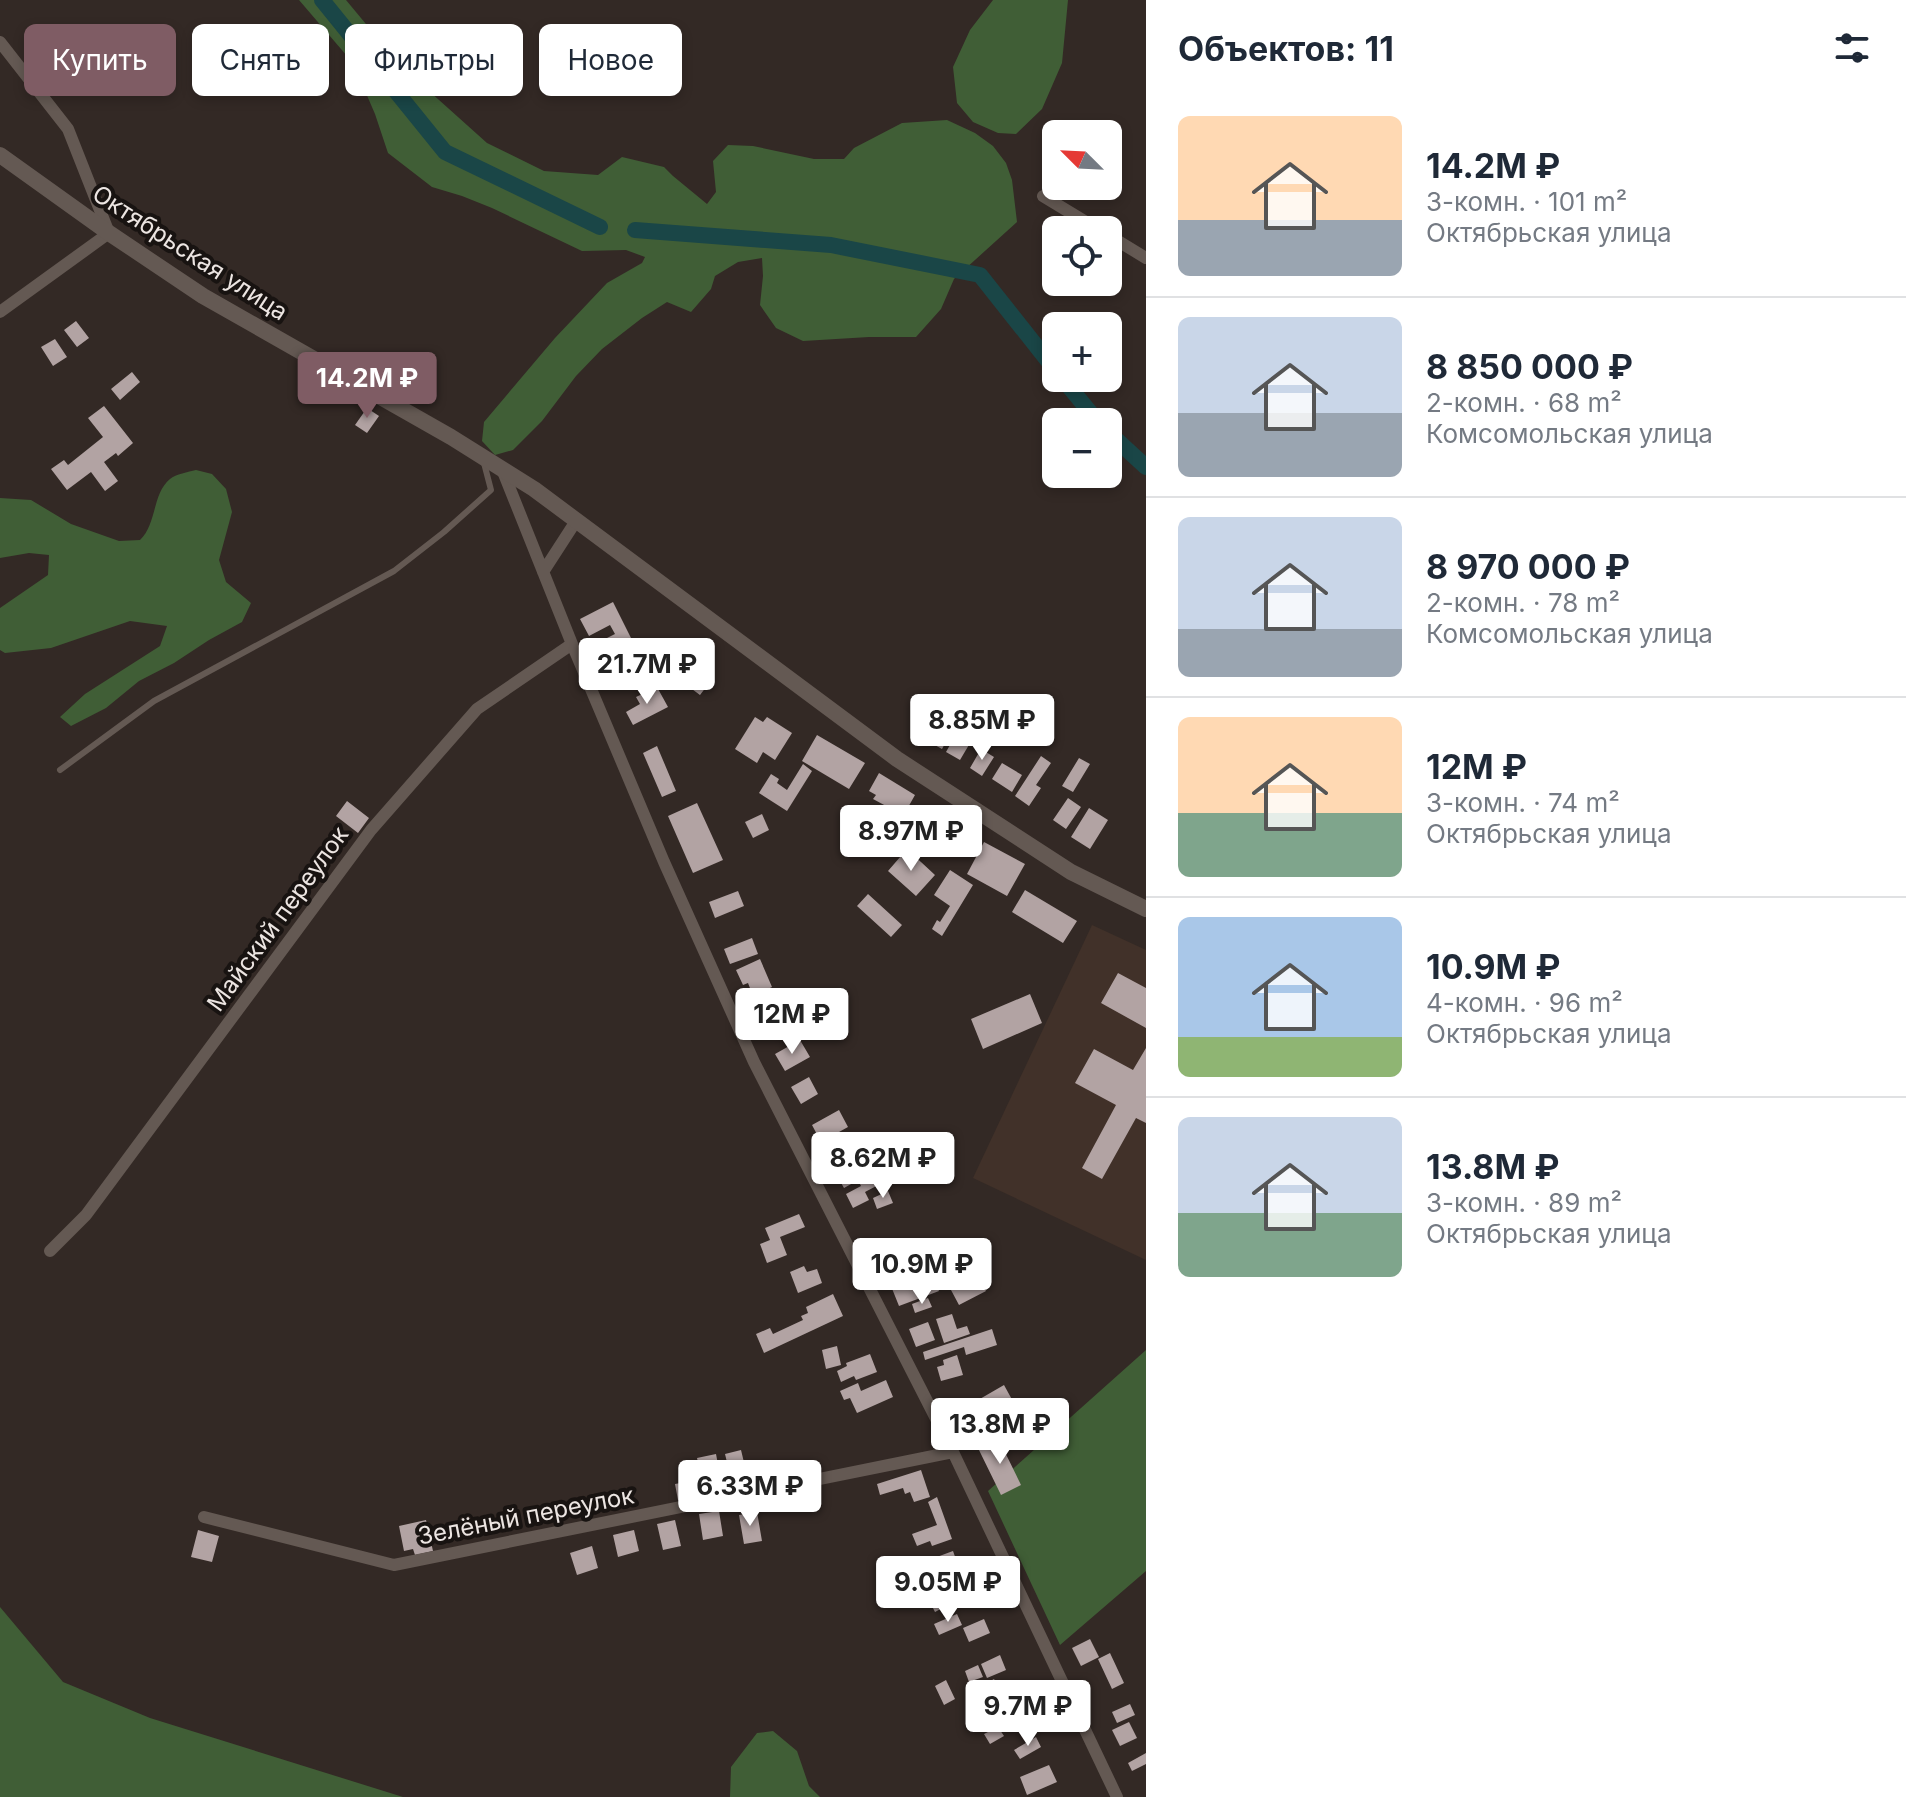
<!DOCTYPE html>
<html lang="ru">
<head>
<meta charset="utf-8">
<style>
	:root { --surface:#fff; --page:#f2f2f3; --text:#1f2937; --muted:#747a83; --line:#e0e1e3; --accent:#7f5c64 }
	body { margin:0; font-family:Inter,sans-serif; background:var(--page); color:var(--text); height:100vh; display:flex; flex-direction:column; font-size:30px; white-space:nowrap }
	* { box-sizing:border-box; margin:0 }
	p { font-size:26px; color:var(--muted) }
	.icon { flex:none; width:44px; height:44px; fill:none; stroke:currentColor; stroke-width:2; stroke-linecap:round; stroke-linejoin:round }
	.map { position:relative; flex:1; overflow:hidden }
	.drawer { display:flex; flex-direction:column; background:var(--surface); width:760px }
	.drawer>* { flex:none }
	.hud { position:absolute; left:24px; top:24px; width:760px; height:72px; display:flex; gap:16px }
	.needle { width:52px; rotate:294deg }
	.buttons { position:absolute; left:1042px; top:120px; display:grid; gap:16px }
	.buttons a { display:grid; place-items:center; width:80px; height:80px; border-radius:12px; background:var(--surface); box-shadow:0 4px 12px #0003; font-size:40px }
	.price { position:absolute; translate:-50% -68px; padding:0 18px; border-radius:8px; background:#fff; color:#222; font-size:26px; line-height:52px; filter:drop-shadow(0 2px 4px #0008) }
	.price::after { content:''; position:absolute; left:50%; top:48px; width:24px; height:18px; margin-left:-12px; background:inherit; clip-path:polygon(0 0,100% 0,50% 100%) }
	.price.active { background:var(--accent); color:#fff }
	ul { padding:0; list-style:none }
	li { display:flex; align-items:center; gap:24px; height:200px; padding:0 32px }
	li+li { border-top:2px solid var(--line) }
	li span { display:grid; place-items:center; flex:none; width:224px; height:160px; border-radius:12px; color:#555 }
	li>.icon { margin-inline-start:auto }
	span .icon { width:96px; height:96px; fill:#fffc; stroke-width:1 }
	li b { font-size:34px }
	h2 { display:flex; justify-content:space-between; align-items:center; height:96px; padding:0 32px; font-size:34px }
	.chip { padding:0 28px; border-radius:12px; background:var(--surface); box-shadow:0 4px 12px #0003; font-size:28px; line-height:72px }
	.chip.active { background:var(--accent); color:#fff }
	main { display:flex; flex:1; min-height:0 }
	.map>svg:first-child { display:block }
	.built { fill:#413129 }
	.green { fill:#405e36 }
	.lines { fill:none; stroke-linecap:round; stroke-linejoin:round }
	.canal { stroke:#1a4647; stroke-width:16 }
	.building { fill:#b2a3a3 }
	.service { stroke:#645953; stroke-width:6 }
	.minor { stroke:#645953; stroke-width:12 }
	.tertiary { stroke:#645953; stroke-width:16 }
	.labels { text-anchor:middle; stroke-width:8; stroke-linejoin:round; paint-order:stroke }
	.street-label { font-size:24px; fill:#ece5e2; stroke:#181311 }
</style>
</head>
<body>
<main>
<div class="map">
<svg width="1146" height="1797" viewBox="0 0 1146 1797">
	<rect width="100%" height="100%" fill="#332925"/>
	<path class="built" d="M1092 925 1146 950V1260L973 1178Z"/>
	<path class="green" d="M299 0H346L400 65 487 143 544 171 598 175 622 157 664 167 673 176 707 204 716 192 713 161 728 145 753 146 814 159H844L854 148 902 123 947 120 975 133 993 146 1006 163 1012 180 1017 222 954 279 941 309 916 337H869L803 341 776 328 760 305 763 276 762 258 738 262 715 276 711 289 691 312 667 302 642 318 602 349 576 376 542 421 513 450 495 455 482 441 484 422 555 338 607 283 642 263 645 257 626 250 582 251 492 208 462 196 432 187 388 153 375 114 353 63Z
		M993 0H1068L1062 63 1042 109 1016 134 998 133 973 122 957 103 953 67 970 30Z
		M196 470 212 474 226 489 232 512 219 560 226 582 251 603 242 622 209 640 174 663 139 681 106 708 71 726 60 717 85 694 160 646 167 626 130 621 51 648 5 653 0 650V608L48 575 49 555 29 553 0 558V498L31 500 71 524 119 541 140 540C157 524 152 494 170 479 176 474 188 472 196 470Z
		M1146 1350V1571L1060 1645 988 1491Z
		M0 1607 63 1682 150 1718 403 1797H0Z
		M773 1731 797 1751 809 1786 820 1797H730L731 1767 757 1733Z"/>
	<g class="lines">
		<path class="canal" d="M322 0 445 152 600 227
			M635 230 831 245 980 275 1056 371
			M1062 378 1098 422
			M1108 432 1146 467"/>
	</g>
	<path class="building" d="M76 321 89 338 77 347 64 330Z
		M55 339 67 357 53 366 41 347Z
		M132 372 140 382 120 400 111 389Z
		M104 406 133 443 118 456 116 453 104 462 118 481 105 491 91 472 67 490 51 469 64 460 68 465 103 437 88 418Z
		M367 408 379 416 367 433 355 425Z
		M613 602 632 640 613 650 607 638 615 634 610 625 589 636 580 619Z
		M689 660 713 678 700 695 677 678Z
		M657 687 668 707 633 725 626 712 640 704 636 697Z
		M937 716 955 725 942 749 924 739Z
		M755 717 763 722 767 717 792 733 775 760 763 752 757 763 735 749Z
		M964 720 992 736 986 745 973 738 960 760 946 752Z
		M817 735 865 763 849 789 802 761Z
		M657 746 676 791 662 797 643 753Z
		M981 749 994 757 982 776 970 768Z
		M1041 756 1051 763 1036 785 1041 788 1029 806 1015 796Z
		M1079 758 1090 764 1073 792 1062 786Z
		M1002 763 1022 775 1012 792 992 779Z
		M803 764 812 771 787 811 759 793 771 774 779 779 777 783 787 790Z
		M879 773 915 795 902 818 895 815 887 828 890 831 895 826 902 833 888 847 876 835 872 841 854 831 861 818 874 826 886 806 873 799 876 795 869 791Z
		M1068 798 1081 807 1066 829 1053 820Z
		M347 801 369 818 358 833 336 816Z
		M697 803 723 860 693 873 668 816Z
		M1089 808 1108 820 1090 849 1071 837Z
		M762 814 769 830 753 838 745 822Z
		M984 842 1025 864 1007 896 967 874Z
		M907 849 935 875 916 896 888 871Z
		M950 870 973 885 942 936 932 929 937 920 940 922 950 906 934 895Z
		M1025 890 1077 921 1063 943 1012 912Z
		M738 891 744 906 715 918 709 902Z
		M868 894 902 925 891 937 857 906Z
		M752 938 758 954 730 964 724 949Z
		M760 959 772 987 753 996 748 983 743 985 736 970Z
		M1118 973 1146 988V1028L1101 1003Z
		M1030 994 1042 1023 983 1049 971 1019Z
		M796 1000 806 1019 769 1039 759 1021Z
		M800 1040 810 1057 785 1071 775 1054Z
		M1146 1048V1123L1136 1118 1102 1179 1082 1168 1116 1105 1075 1083 1094 1049 1133 1070Z
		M809 1077 818 1094 801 1104 791 1087Z
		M839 1110 848 1127 821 1142 812 1125Z
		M842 1149 849 1161 834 1170 828 1158Z
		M852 1165 860 1179 844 1188 836 1174Z
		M876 1173 882 1183 865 1192 869 1200 853 1208 846 1194 861 1186 859 1182Z
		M888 1191 893 1203 877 1209 873 1198Z
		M799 1214 805 1227 780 1237 787 1255 767 1263 760 1244 770 1240 765 1228Z
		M927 1251 933 1267 913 1274 907 1258Z
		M965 1252 986 1291 959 1305 951 1290 960 1285 947 1261Z
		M804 1266 807 1272 817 1269 822 1283 798 1293 790 1272Z
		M931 1272 939 1291 899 1306 891 1286Z
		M833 1294 843 1316 764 1353 756 1334 770 1328 773 1334 803 1320 801 1316 808 1313 806 1307Z
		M928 1298 932 1307 915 1313 912 1304Z
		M952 1314 957 1329 967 1326 970 1334 944 1343 936 1319Z
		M928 1322 935 1340 916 1347 909 1329Z
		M992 1329 997 1345 966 1355 964 1347 925 1360 923 1352Z
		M837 1346 841 1365 826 1369 822 1350Z
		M870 1354 877 1372 856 1380 854 1376 841 1382 837 1371 847 1366 846 1363Z
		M957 1355 963 1375 941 1381 937 1367 944 1365 943 1360Z
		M886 1380 893 1397 857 1413 850 1398 844 1400 840 1391 858 1383 861 1391Z
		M1004 1385 1020 1414 981 1435 966 1407Z
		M998 1438 1021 1485 1001 1495 978 1448Z
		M741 1450 749 1483 733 1487 725 1454Z
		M716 1454 723 1491 678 1500 675 1484 702 1479 697 1458Z
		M921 1470 930 1497 914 1502 910 1492 905 1494 903 1488 880 1495 877 1484Z
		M937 1497 952 1539 932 1546 930 1541 917 1546 912 1534 937 1525 928 1502Z
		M719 1511 723 1536 703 1540 699 1514Z
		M757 1512 762 1541 744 1544 739 1515Z
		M426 1520 433 1551 415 1555 413 1549 404 1551 399 1526Z
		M675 1520 681 1546 663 1550 657 1524Z
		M198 1530 219 1536 212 1562 191 1557Z
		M634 1530 639 1551 618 1557 613 1535Z
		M592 1546 598 1568 577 1575 570 1553Z
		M953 1551 959 1568 940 1574 934 1558Z
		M931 1561 935 1572 910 1582 906 1571Z
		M940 1574 947 1586 927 1597 920 1586Z
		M954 1584 961 1598 935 1612 928 1598Z
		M957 1614 962 1625 939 1635 934 1624Z
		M984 1619 990 1633 969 1642 963 1628Z
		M1090 1639 1099 1657 1081 1666 1072 1648Z
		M1110 1653 1124 1683 1112 1689 1098 1659Z
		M1000 1655 1006 1670 987 1678 981 1664Z
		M978 1665 983 1677 969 1682 965 1671Z
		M994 1679 999 1688 981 1698 976 1689Z
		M946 1680 955 1699 944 1705 935 1686Z
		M1018 1692 1027 1711 1001 1724 992 1706Z
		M1130 1704 1135 1715 1117 1723 1112 1712Z
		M1129 1722 1137 1738 1120 1746 1112 1730Z
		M998 1727 1004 1736 990 1744 984 1734Z
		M1036 1737 1041 1747 1020 1759 1014 1750Z
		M1146 1753V1764L1132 1771 1128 1763Z
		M1049 1765 1057 1782 1027 1795 1020 1777Z"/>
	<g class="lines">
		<path class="service" d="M60 770 154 701 394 571 444 532 491 490 484 463"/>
		<path class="minor" d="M0 42 68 129 109 233 0 312
			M1043 196 1099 230
			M1108 235 1146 258
			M502 469 572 644 664 862 754 1062 953 1452 1117 1797
			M543 572 576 521
			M50 1251 86 1215 371 830 477 709 572 644
			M204 1517 394 1565 953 1452"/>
		<path class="tertiary" d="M0 155 109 233 203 296 451 437 534 489 897 759 1071 872 1146 909"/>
	</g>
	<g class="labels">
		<g class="street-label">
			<text transform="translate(190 253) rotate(33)" y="8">Октябрьская улица</text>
			<text transform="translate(278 919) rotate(-54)" y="8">Майский переулок</text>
			<text transform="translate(526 1516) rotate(-11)" y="8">Зелёный переулок</text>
		</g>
	</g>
</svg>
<div class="buttons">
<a><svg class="needle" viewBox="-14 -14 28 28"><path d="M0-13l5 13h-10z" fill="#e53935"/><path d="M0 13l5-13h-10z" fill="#747a83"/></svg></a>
<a><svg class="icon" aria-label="locate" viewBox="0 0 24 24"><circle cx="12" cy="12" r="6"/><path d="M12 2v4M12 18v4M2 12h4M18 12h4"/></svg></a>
<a>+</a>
<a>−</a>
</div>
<b class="price active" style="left:367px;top:420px">14.2M ₽</b>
<b class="price" style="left:647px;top:706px">21.7M ₽</b>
<b class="price" style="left:982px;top:762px">8.85M ₽</b>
<b class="price" style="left:911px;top:873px">8.97M ₽</b>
<b class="price" style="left:792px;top:1056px">12M ₽</b>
<b class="price" style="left:883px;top:1200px">8.62M ₽</b>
<b class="price" style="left:922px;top:1306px">10.9M ₽</b>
<b class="price" style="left:1000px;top:1466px">13.8M ₽</b>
<b class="price" style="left:750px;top:1528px">6.33M ₽</b>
<b class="price" style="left:948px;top:1624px">9.05M ₽</b>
<b class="price" style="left:1028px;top:1748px">9.7M ₽</b>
<div class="hud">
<a class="chip active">Купить</a>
<a class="chip">Снять</a>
<a class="chip">Фильтры</a>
<a class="chip">Новое</a>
</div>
</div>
<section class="drawer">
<h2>Объектов: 11<svg class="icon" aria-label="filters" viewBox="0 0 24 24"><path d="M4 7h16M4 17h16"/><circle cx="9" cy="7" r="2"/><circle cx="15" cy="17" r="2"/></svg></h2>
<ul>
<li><span style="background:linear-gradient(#ffd9b3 65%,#9aa5b1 0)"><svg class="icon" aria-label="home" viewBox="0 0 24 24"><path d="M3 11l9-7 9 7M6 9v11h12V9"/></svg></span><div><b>14.2M ₽</b><p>3-комн. · 101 m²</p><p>Октябрьская улица</p></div></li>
<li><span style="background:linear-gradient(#c9d6e8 60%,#9aa5b1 0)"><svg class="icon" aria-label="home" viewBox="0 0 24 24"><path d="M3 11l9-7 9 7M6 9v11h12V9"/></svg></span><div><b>8 850 000 ₽</b><p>2-комн. · 68 m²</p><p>Комсомольская улица</p></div></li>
<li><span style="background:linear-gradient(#c9d6e8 70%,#9aa5b1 0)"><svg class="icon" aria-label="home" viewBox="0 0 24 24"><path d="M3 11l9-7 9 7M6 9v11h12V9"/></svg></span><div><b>8 970 000 ₽</b><p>2-комн. · 78 m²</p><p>Комсомольская улица</p></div></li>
<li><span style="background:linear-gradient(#ffd9b3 60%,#7fa58c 0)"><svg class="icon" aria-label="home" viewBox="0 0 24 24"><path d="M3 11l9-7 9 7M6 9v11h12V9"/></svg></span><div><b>12M ₽</b><p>3-комн. · 74 m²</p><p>Октябрьская улица</p></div></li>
<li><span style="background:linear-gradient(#a9c7e8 75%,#8fb573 0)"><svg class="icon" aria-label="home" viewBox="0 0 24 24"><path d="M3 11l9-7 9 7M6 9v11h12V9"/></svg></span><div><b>10.9M ₽</b><p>4-комн. · 96 m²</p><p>Октябрьская улица</p></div></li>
<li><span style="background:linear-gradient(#c9d6e8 60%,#7fa58c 0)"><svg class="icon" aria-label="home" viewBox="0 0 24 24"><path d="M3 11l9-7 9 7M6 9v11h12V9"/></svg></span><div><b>13.8M ₽</b><p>3-комн. · 89 m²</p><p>Октябрьская улица</p></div></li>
</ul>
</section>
</main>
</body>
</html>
